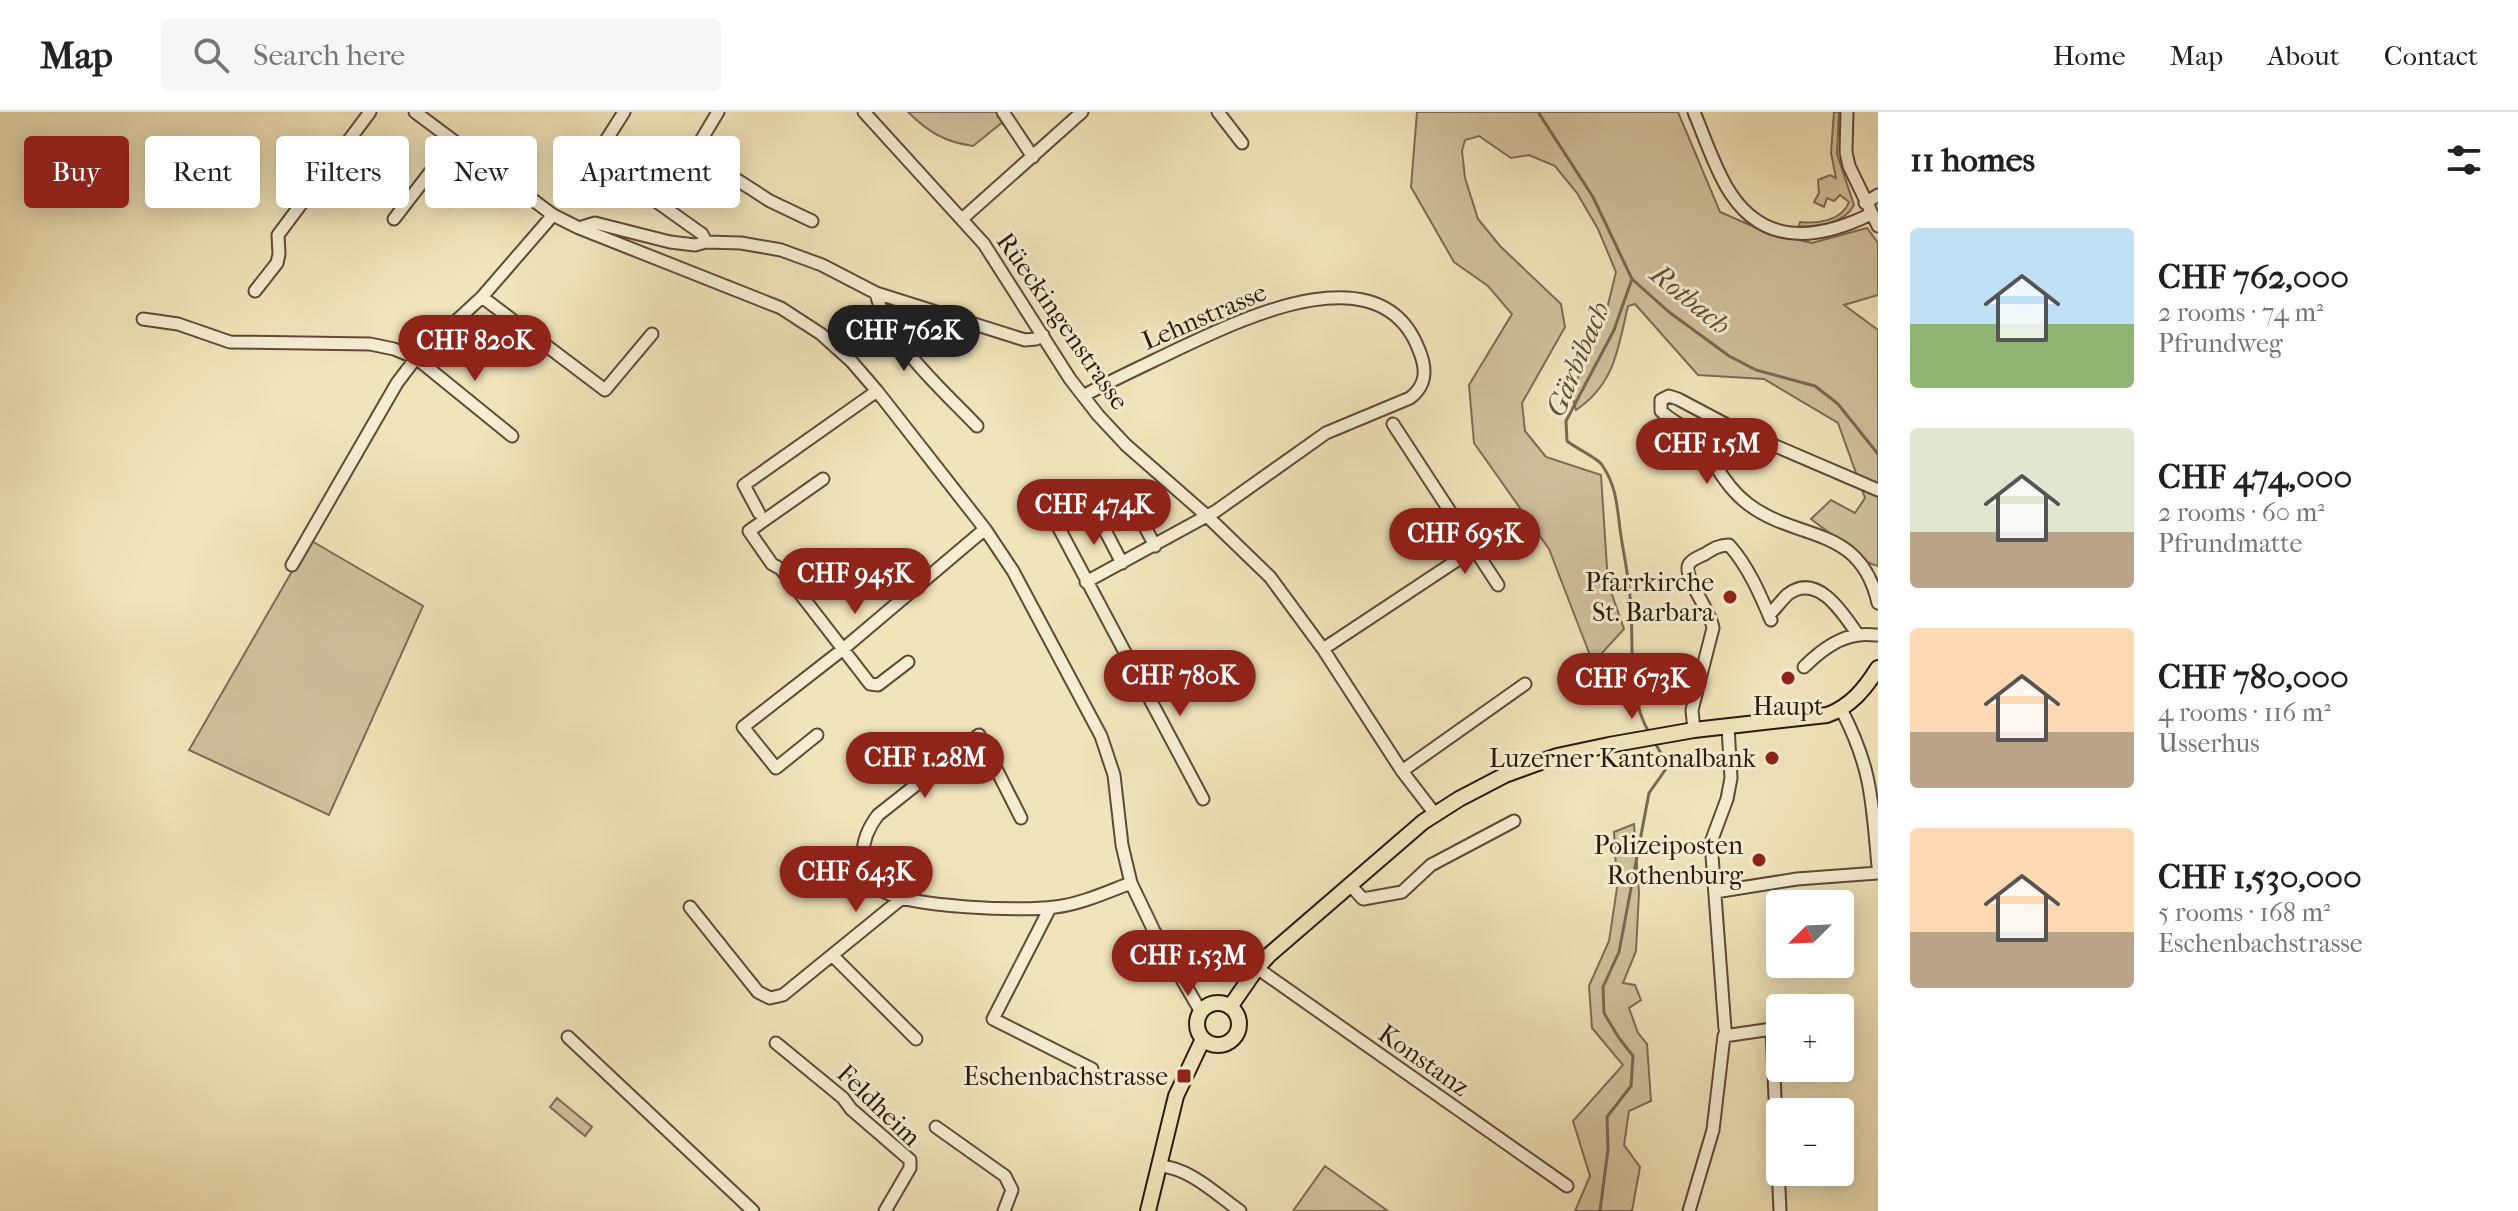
<!DOCTYPE html>
<html lang="en">
<head>
<meta charset="utf-8">
<style>
	:root { --surface:#fff; --page:#f6f6f6; --text:#202124; --muted:#757577; --line:#e0e0e0; --accent:#8f2418 }
	body { margin:0; font-family:"IM FELL French Canon",serif; background:var(--page); color:var(--text); height:100vh; display:flex; flex-direction:column; font-size:30px; white-space:nowrap }
	* { box-sizing:border-box; margin:0 }
	p { font-size:26px; color:var(--muted) }
	.icon { flex:none; width:44px; height:44px; fill:none; stroke:currentColor; stroke-width:2; stroke-linecap:round; stroke-linejoin:round }
	.map { position:relative; flex:1; overflow:hidden }
	.side { display:flex; flex-direction:column; background:var(--surface); width:640px }
	.side>* { flex:none }
	.hud { position:absolute; left:24px; top:24px; width:760px; height:72px; display:flex; gap:16px }
	.needle { width:52px; rotate:246deg }
	.tools { position:absolute; left:1766px; top:778px; display:grid; gap:16px }
	.tools a { display:grid; place-items:center; width:88px; height:88px; border-radius:8px; background:var(--surface); box-shadow:0 4px 20px #0003; font-size:40px }
	.price { position:absolute; translate:-50% -68px; padding:0 18px; border-radius:28px; background:var(--accent); color:#fff; font-size:26px; line-height:52px; filter:drop-shadow(0 2px 4px #0008) }
	.price::after { content:''; position:absolute; left:50%; top:48px; width:24px; height:18px; margin-left:-12px; background:inherit; clip-path:polygon(0 0,100% 0,50% 100%) }
	.price.active { background:#222; color:#fff }
	ul { padding:0; list-style:none }
	li { display:flex; align-items:center; gap:24px; height:200px; padding:0 32px }
	li span { display:grid; place-items:center; flex:none; width:224px; height:160px; border-radius:8px; color:#555 }
	li>.icon { margin-inline-start:auto }
	span .icon { width:96px; height:96px; fill:#fffc; stroke-width:1 }
	li b { font-size:34px }
	h2 { display:flex; justify-content:space-between; align-items:center; height:96px; padding:0 32px; font-size:34px }
	.chip { padding:0 28px; border-radius:8px; background:var(--surface); box-shadow:0 4px 20px #0003; font-size:28px; line-height:72px }
	.chip.active { background:var(--accent); color:#fff }
	header { display:flex; align-items:center; gap:48px; box-sizing:border-box; height:112px; padding:0 40px; background:var(--surface); border-bottom:2px solid var(--line) }
	header strong { font-size:38px }
	nav { display:flex; gap:44px; margin-inline-start:auto; font-size:28px }
	.search { width:560px; height:72px; background:var(--page); display:flex; align-items:center; gap:20px; box-sizing:border-box; padding:0 28px; border-radius:8px; color:var(--muted); font-size:30px }
	main { display:flex; flex:1; min-height:0 }
	.map>svg:first-child { display:block }
	.green { fill:#d0c19c; stroke:#7e6c54; stroke-width:2 }
	.lines { fill:none; stroke-linecap:round; stroke-linejoin:round }
	.stream { stroke:#7a6950; stroke-width:3 }
	.minor-casing { stroke:#5e4b37; stroke-width:15 }
	.major-casing { stroke:#2d180b; stroke-width:18 }
	.minor { stroke:#f6edd2; stroke-width:11 }
	.major { stroke:#f1e4ba; stroke-width:14 }
	.poi-dot { fill:#8f2418; stroke:#f6edd2; stroke-width:3 }
	.labels { text-anchor:middle; stroke-width:6; stroke-linejoin:round; paint-order:stroke }
	.street-label { font-size:26px; fill:#2d180b; stroke:#f6edd2 }
	.poi-label { font-size:26px; fill:#2d180b; stroke:#f6edd2; text-anchor:end }
	.water-label { font-size:28px; font-style:italic; fill:#614e39; stroke:#f6edd2 }
</style>
</head>
<body>
<header>
<strong>Map</strong>
<div class="search"><svg class="icon" aria-label="search" viewBox="0 0 24 24"><circle cx="10" cy="10" r="6"/><path d="M15 15l6 6"/></svg>Search here</div>
<nav><a>Home</a><a>Map</a><a>About</a><a>Contact</a></nav>
</header>
<main>
<div class="map">
<svg width="1878" height="1099" viewBox="0 0 1878 1099">
	<rect width="100%" height="100%" fill="#f1e4ba"/>
	<filter id="stains"><feTurbulence type="fractalNoise" baseFrequency=".0025" numOctaves="4"/><feColorMatrix values="0 0 0 0 .2 0 0 0 0 .09 0 0 0 0 .02 0 0 0 .5 -.17"/></filter>
	<radialGradient id="worn" r=".72"><stop offset=".6" stop-color="#630" stop-opacity="0"/><stop offset="1" stop-color="#630" stop-opacity=".3"/></radialGradient>
	<path class="green" d="M908 0H998L1004 9 973 34C945 30 928 20 908 0Z
		M1417 0H1678L1720 100 1766 120 1812 131 1867 116 1878 131V183L1844 193 1878 218V454L1869 451 1811 407 1831 388 1855 401 1865 386 1838 311 1764 267 1698 263 1635 192 1628 194C1618 236 1615 272 1576 298L1572 284 1585 244 1604 209 1616 160 1598 117 1577 81 1555 54 1529 43 1511 46 1479 24 1465 28 1462 39 1465 66 1478 107 1500 134 1561 192 1565 215 1522 291 1525 319 1546 345 1601 363 1608 471 1624 517 1593 551 1549 437 1474 331 1469 273 1512 202 1488 174 1454 150 1411 75Z
		M1834 0H1839L1837 42 1854 93C1845 111 1818 115 1799 114L1800 110C1817 112 1842 109 1849 90L1840 83 1834 89 1827 86 1824 95 1814 90 1819 81 1818 68 1830 63 1836 66 1831 41Z
		M310 428 423 494 329 703 189 638Z
		M1634 712 1639 781 1636 839 1623 871 1635 873 1641 888 1629 896 1638 921 1647 932 1651 989 1629 999 1624 1033 1640 1055 1632 1099H1575L1590 1064 1573 1009 1623 953 1592 916 1589 874 1609 829 1617 776 1614 720Z
		M557 986 592 1015 585 1024 550 995Z
		M1325 1054 1388 1099H1293Z"/>
	<g class="lines">
		<path class="stream" d="M1538 0 1593 85 1632 167 1669 200 1729 244 1756 258 1815 274 1838 292 1878 342
			M1632 167 1614 218 1566 309 1567 329C1575 336 1598 346 1602 353 1616 373 1617 393 1620 417 1623 439 1628 461 1630 484 1635 529 1625 582 1650 622
			M1600 1099 1608 1037 1607 1005 1631 974 1633 944 1619 926 1604 901 1603 875 1619 840 1649 681 1668 654 1654 629"/>
		<defs>
			<path id="minor" d="M415 0 553 103 579 116 781 196 821 222 852 250 877 279 985 417 1013 459 1101 624 1114 663 1122 733 1131 771 1154 819 1201 900
				M624 0 598 41V48L702 122 706 130
				M718 0 694 40 770 89 812 109
				M864 0 984 132 1070 267 1098 303 1126 333 1207 404 1270 465 1323 537 1402 659 1435 702
				M1003 0 1033 45
				M1218 0 1242 31
				M1694 0C1704 24 1713 51 1726 74 1761 135 1816 129 1871 102
				M1847 0 1846 40 1849 54 1878 114
				M1865 91 1878 83
				M394 107 454 29
				M962 107 1082 0
				M579 116 595 111 670 130 695 133 706 130 741 131 781 138 822 153 876 181 1025 228 1036 227 1043 223
				M255 179 277 151 279 142 278 123 370 0
				M876 181C887 230 943 278 977 314
				M482 185 605 278 652 222
				M143 207 178 212 230 230 370 232 394 237 416 246 512 324
				M1083 284C1114 267 1145 253 1176 238 1240 208 1381 137 1419 238 1427 257 1427 273 1410 286L1326 321 1216 399 1086 470
				M1393 312 1498 473
				M823 367 749 419 772 452 781 457 870 572 878 573 908 550
				M1878 378 1729 314 1678 287 1669 284 1661 288V299C1673 311 1689 316 1701 327 1706 333 1710 342 1713 349 1722 365 1732 380 1748 392 1798 430 1860 412 1878 491
				M1129 384 1155 434
				M759 401 744 373 877 279
				M1097 403 1122 451
				M1053 405 1203 687
				M292 453 397 271 416 246 482 185 553 103
				M1769 503C1775 497 1781 489 1787 483 1817 459 1843 501 1858 523
				M1323 537 1474 437
				M1804 555C1818 541 1837 525 1859 523 1865 522 1871 523 1878 523
				M1841 597C1872 656 1872 690 1878 754
				M1694 618 1692 598 1713 516C1711 499 1682 464 1689 452 1692 447 1701 444 1705 442 1713 437 1719 433 1729 433 1748 454 1760 482 1771 508
				M817 623 776 656 743 615 842 538 985 417
				M1402 659 1525 572
				M1021 706 979 623 878 703C860 726 854 762 883 779 910 795 1021 800 1055 795 1081 792 1107 780 1131 771
				M1350 773 1363 787 1402 780 1431 753 1514 709
				M1715 780 1797 767 1878 761
				M690 795 758 880 770 886 783 883 901 787
				M1050 796 993 907 1092 957
				M833 844 916 927
				M1257 856 1567 1074
				M1725 917 1711 730 1727 687 1731 666 1728 615
				M568 925 753 1099
				M776 931 843 986 851 997 910 1048V1056L885 1099
				M936 1015 1005 1064 1012 1078 1004 1099
				M1160 1054C1190 1056 1216 1082 1240 1099
				M1689 1099 1713 1018 1724 924 1772 917 1780 1099"/>
			<path id="major" d="M1197 912a21 21 0 1 1 42 0a21 21 0 1 1-42 0Z
				M1230 895 1257 856 1269 843 1423 710 1459 687 1505 663 1557 644 1609 633 1694 618 1827 603C1850 595 1865 577 1878 556
				M1148 1099 1176 984 1203 927"/>
		</defs>
		<use href="#minor" class="minor-casing"/>
		<use href="#major" class="major-casing"/>
		<use href="#minor" class="minor"/>
		<use href="#major" class="major"/>
	</g>
	<g class="poi-dot">
		<circle cx="1730" cy="485" r="8"/>
		<circle cx="1788" cy="566" r="8"/>
		<circle cx="1772" cy="646" r="8"/>
		<circle cx="1759" cy="748" r="8"/>
		<rect x="1176" y="956" width="16" height="16" rx="4"/>
	</g>
	<g class="labels">
		<g class="street-label">
			<text transform="translate(1204 204) rotate(-23)" y="9">Lehnstrasse</text>
			<text transform="translate(1063 209) rotate(55)" y="9">Rüeckingenstrasse</text>
			<text transform="translate(1424 948) rotate(35)" y="9">Konstanz</text>
			<text transform="translate(879 993) rotate(44)" y="9">Feldheim</text>
		</g>
		<g class="poi-label">
			<text x="1714" y="479">Pfarrkirche<tspan x="1714" dy="30">St. Barbara</tspan></text>
			<text x="1788" y="603" text-anchor="middle">Haupt</text>
			<text x="1756" y="655">Luzerner Kantonalbank</text>
			<text x="1743" y="742">Polizeiposten<tspan x="1743" dy="30">Rothenburg</tspan></text>
			<text x="1168" y="973">Eschenbachstrasse</text>
		</g>
		<g class="water-label">
			<text transform="translate(1691 187) rotate(39)" y="10">Rotbach</text>
			<text transform="translate(1577 247) rotate(-67)" y="10">Gärbibach</text>
		</g>
	</g>
	<rect width="100%" height="100%" filter="url(#stains)"/>
	<rect width="100%" height="100%" fill="url(#worn)"/>
</svg>
<div class="tools">
<a><svg class="needle" viewBox="-14 -14 28 28"><path d="M0-13l5 13h-10z" fill="#e53935"/><path d="M0 13l5-13h-10z" fill="#757577"/></svg></a>
<a>+</a>
<a>−</a>
</div>
<b class="price active" style="left:904px;top:261px">CHF 762K</b>
<b class="price" style="left:475px;top:271px">CHF 820K</b>
<b class="price" style="left:1707px;top:374px">CHF 1.5M</b>
<b class="price" style="left:1094px;top:435px">CHF 474K</b>
<b class="price" style="left:1465px;top:464px">CHF 695K</b>
<b class="price" style="left:855px;top:504px">CHF 945K</b>
<b class="price" style="left:1180px;top:606px">CHF 780K</b>
<b class="price" style="left:1632px;top:609px">CHF 673K</b>
<b class="price" style="left:925px;top:688px">CHF 1.28M</b>
<b class="price" style="left:856px;top:802px">CHF 643K</b>
<b class="price" style="left:1188px;top:886px">CHF 1.53M</b>
<div class="hud">
<a class="chip active">Buy</a>
<a class="chip">Rent</a>
<a class="chip">Filters</a>
<a class="chip">New</a>
<a class="chip">Apartment</a>
</div>
</div>
<section class="side">
<h2>11 homes<svg class="icon" aria-label="filters" viewBox="0 0 24 24"><path d="M4 7h16M4 17h16"/><circle cx="9" cy="7" r="2"/><circle cx="15" cy="17" r="2"/></svg></h2>
<ul>
<li><span style="background:linear-gradient(#bfe0f5 60%,#8fb573 0)"><svg class="icon" aria-label="home" viewBox="0 0 24 24"><path d="M3 11l9-7 9 7M6 9v11h12V9"/></svg></span><div><b>CHF 762,000</b><p>2 rooms · 74 m²</p><p>Pfrundweg</p></div></li>
<li><span style="background:linear-gradient(#dfe7d0 65%,#b9a48a 0)"><svg class="icon" aria-label="home" viewBox="0 0 24 24"><path d="M3 11l9-7 9 7M6 9v11h12V9"/></svg></span><div><b>CHF 474,000</b><p>2 rooms · 60 m²</p><p>Pfrundmatte</p></div></li>
<li><span style="background:linear-gradient(#ffd9b3 65%,#b9a48a 0)"><svg class="icon" aria-label="home" viewBox="0 0 24 24"><path d="M3 11l9-7 9 7M6 9v11h12V9"/></svg></span><div><b>CHF 780,000</b><p>4 rooms · 116 m²</p><p>Usserhus</p></div></li>
<li><span style="background:linear-gradient(#ffd9b3 65%,#b9a48a 0)"><svg class="icon" aria-label="home" viewBox="0 0 24 24"><path d="M3 11l9-7 9 7M6 9v11h12V9"/></svg></span><div><b>CHF 1,530,000</b><p>5 rooms · 168 m²</p><p>Eschenbachstrasse</p></div></li>
</ul>
</section>
</main>
</body>
</html>
